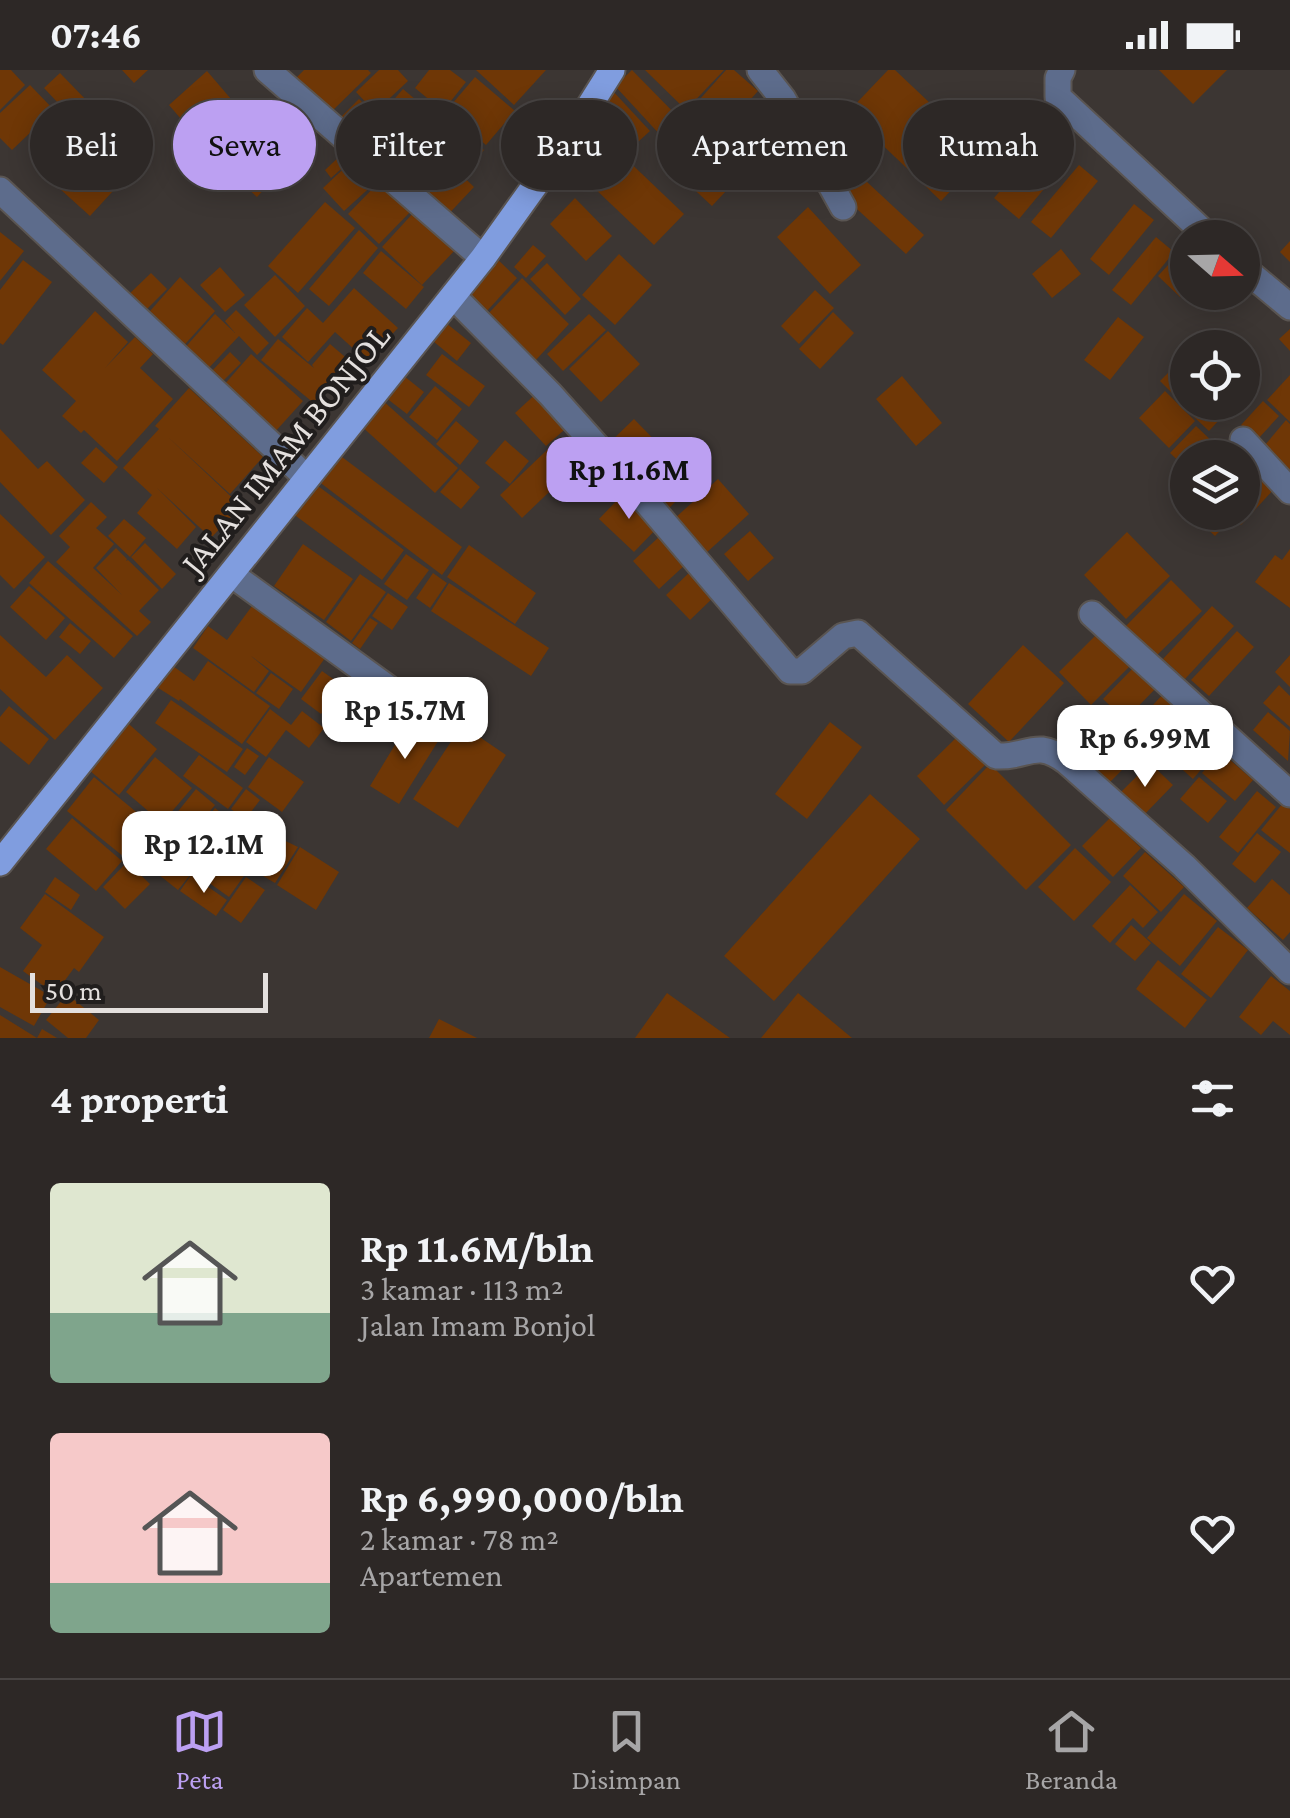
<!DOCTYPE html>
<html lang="id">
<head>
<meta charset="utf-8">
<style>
	:root { --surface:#2d2826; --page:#35302e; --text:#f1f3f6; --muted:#a7a6a7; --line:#484443; --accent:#bca0f2 }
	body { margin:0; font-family:"Crimson Pro",serif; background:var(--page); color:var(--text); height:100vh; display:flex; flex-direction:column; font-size:38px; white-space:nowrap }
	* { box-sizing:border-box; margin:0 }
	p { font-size:32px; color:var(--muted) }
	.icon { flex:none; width:55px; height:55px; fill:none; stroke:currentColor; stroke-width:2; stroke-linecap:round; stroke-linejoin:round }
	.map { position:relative; height:968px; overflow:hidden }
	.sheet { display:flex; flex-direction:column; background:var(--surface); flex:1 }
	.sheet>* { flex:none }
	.top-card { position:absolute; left:30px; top:30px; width:1230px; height:90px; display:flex; gap:20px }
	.needle { width:65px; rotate:110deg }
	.controls { position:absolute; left:1170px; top:150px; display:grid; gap:20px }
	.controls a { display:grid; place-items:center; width:90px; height:90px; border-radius:50%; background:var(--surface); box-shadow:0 5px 25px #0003,0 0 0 2px var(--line); font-size:50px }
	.scale { position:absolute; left:30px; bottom:25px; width:238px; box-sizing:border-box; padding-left:10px; border:5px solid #e4e0de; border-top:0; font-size:28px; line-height:35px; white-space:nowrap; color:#e4e0de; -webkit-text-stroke:8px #211e1d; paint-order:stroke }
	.price { position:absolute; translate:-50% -85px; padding:0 22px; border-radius:20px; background:#fff; color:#222; font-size:32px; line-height:65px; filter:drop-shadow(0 2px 5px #0008) }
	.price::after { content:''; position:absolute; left:50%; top:60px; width:30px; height:22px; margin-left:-15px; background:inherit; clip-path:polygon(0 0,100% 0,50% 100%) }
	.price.on { background:var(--accent); color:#111 }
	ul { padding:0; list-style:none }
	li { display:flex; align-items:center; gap:30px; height:250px; padding:0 50px }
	li span { display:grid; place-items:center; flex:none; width:280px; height:200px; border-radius:10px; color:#555 }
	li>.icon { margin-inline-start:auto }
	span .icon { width:120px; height:120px; fill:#fffc; stroke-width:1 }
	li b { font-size:42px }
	h2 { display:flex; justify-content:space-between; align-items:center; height:120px; padding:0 50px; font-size:42px }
	.tag { padding:0 35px; border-radius:45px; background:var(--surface); box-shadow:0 5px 25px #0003,0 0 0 2px var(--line); font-size:35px; line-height:90px }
	.tag.on { background:var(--accent); color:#111 }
	.status { display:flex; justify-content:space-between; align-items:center; height:70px; padding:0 50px; background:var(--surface); direction:ltr }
	.status svg { height:28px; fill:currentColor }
	.tabs { display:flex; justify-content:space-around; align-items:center; height:140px; border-top:2px solid var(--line); background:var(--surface); font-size:28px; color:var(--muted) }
	.tabs a { display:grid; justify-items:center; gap:5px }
	.tabs .on { color:var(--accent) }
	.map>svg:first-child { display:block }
	.building { fill:#6f3706 }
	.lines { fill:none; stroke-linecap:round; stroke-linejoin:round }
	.minor-casing { stroke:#5a5552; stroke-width:29 }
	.major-casing { stroke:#5a5552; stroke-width:29 }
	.minor { stroke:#5d6c8c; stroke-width:25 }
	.major { stroke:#809ddf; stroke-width:25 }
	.labels { text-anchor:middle; stroke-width:8; stroke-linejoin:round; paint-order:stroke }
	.street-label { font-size:35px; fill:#e4e0de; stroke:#211e1d }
</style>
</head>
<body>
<div class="status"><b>07:46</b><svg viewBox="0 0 49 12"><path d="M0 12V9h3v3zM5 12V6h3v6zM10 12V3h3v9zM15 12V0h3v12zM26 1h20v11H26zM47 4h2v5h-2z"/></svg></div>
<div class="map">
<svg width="1290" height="968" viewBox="0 0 1290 968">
	<rect width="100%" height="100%" fill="#3c3633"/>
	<path class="building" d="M0 0H11L25 15 0 40Z
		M122 0H148L134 13Z
		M304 0H368L371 3 328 45 295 9Z
		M379 0H398L408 11 375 42 356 22Z
		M429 0H450L466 12 443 41 415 18Z
		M476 0H546L514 35Z
		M632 0 682 51 663 68 615 16Z
		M645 0H724L686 40Z
		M726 0H734L758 21 712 73 683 48Z
		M888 0H895L985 85 941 131 848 42Z
		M1159 0H1227L1193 34Z
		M207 1 231 29 193 63 169 35Z
		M60 3 89 33 73 49 44 18Z
		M475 7 515 41 486 75 446 41Z
		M30 15 54 40 12 80 0 68V43Z
		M403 19 429 41 434 36 484 80 465 103 390 34Z
		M611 19 650 61 627 82 589 40Z
		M359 29 381 51 358 74 336 52Z
		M281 35 314 65 257 127 225 98Z
		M831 43 864 75 841 98 808 66Z
		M389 50 417 76 399 95 371 68Z
		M598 60 616 79 587 109 568 91Z
		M107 65 141 95 129 107 96 78Z
		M700 66 741 105 712 136 671 98Z
		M1039 75 1063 96 1019 149 994 128Z
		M435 79 474 117 442 151 402 114Z
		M94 81 124 109 90 146 60 119Z
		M620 83 684 144 654 175 590 114Z
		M341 85 348 93 331 108 325 100Z
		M355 88 376 112 344 141 323 118Z
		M1079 95 1098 111 1051 168 1031 152Z
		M852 98 924 165 906 184 834 118Z
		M383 108 413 139 379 174 348 144Z
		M575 128 612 166 586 191 550 154Z
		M325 132 355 158 298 223 268 196Z
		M1134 134 1154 150 1109 205 1090 189Z
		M808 137 861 195 830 224 777 167Z
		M415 141 456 179 422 215 382 177Z
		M359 160 378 178 329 236 309 219Z
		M0 162 24 181 0 211Z
		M1156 167 1174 182 1131 235 1112 220Z
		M1290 171V192L1280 182Z
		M1188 173V219L1180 227 1158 206Z
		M533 175 546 186 526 208 514 197Z
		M1061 179 1081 204 1052 228 1032 204Z
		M381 181 424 217 406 239 363 203Z
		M619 184 652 215 615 255 582 225Z
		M495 187 517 208 487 241 465 220Z
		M23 190 52 212 3 275 0 273V220Z
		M547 193 581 229 565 245 530 209Z
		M220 197 245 225 225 242 200 215Z
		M151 203 167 219 142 244 126 227Z
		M275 205 305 236 275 267 244 235Z
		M180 207 215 241 178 282 143 249Z
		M522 208 569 254 535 291 487 245Z
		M354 218 398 258 367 291 335 262 308 292 282 267 307 238 323 253Z
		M815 220 834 238 799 274 781 256Z
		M236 240 269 273 257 285 239 266 204 303 181 282 215 244 235 263 225 251Z
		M95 241 128 272 105 298 135 267 153 284 140 298 173 329 117 391 84 360 81 363 62 346 76 331 42 300Z
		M833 242 854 263 820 299 799 279Z
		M589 244 606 260 563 301 547 284Z
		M1118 247 1144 267 1110 310 1084 290Z
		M446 253 471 273 457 291 433 271Z
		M1290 259V281L1279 269Z
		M608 261 640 294 601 332 569 299Z
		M278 269 314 298 312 295 330 274 351 292 315 334 261 290Z
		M230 282 241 293 221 313 210 303Z
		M251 284 303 331 274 363 223 316Z
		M442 284 485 316 469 337 426 305Z
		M1182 289 1188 294V318L1177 328 1160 311Z
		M399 302 424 322 407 344 381 324Z
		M1290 305V352L1267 330Z
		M902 306 942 353 916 376 876 329Z
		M435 316 462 339 437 370 409 347Z
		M189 318 263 387 230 424 168 367 241 436 211 468 157 418 196 457 177 479 137 443 152 425 123 398 159 359 155 356Z
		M540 320 571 354 546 376 515 343Z
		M1165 321 1195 351 1169 378 1139 348Z
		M1188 324V332H1224L1230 338 1209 361 1179 333Z
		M381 329 458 398 435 423 359 354Z
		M1263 331 1279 346 1257 370 1241 355Z
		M634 349 677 393 688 381 707 401 668 439 606 376Z
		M1286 350 1290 354V399L1286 404 1260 381Z
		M456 351 479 371 460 395 436 374Z
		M1196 356 1216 375 1204 388H1188V400L1170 383Z
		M0 359 38 399 47 391 85 430 51 465 0 412Z
		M505 370 529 391 510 414 485 393Z
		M96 377 118 397 104 413 81 393Z
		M548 379 570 402 522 448 500 425Z
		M338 384 462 477 442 505 318 411Z
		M1246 393 1274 419 1241 455 1233 447 1215 466 1194 446 1197 442H1242V397Z
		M460 399 480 417 461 439 440 422Z
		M718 409 749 444 705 484 674 449Z
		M314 413 404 480 382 510 292 443Z
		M625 422 659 456 634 482 599 449Z
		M91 432 107 447 96 458 114 474 93 498 122 525 96 498 116 478 127 489 126 491 128 490 159 520 139 541 151 552 137 566 56 492 70 477 59 466Z
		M0 444 45 487 14 519 0 505Z
		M124 449 146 468 130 487 108 466Z
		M750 461 774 488 748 511 724 484Z
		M1127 462 1170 506 1126 549 1084 505Z
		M660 466 686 494 659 519 633 491Z
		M145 473 176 504 162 519 131 487Z
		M303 474 353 509 324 550 274 516Z
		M469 475 536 523 515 554 447 507Z
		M1290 479V538L1255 512 1275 485 1282 490Z
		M406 484 429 500 407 530 384 514Z
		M48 491 133 566 114 588 29 513Z
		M693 499 717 524 690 550 666 525Z
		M433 503 447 513 430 538 416 528Z
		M360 504 386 522 351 571 326 552Z
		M1171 510 1202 541 1153 589 1123 559Z
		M449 513 549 578 531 606 431 541Z
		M29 516 65 548 46 570 10 537Z
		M388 523 408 537 392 560 372 546Z
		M252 536 325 588 301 622 251 586 269 601 254 622 193 578 208 556 227 570Z
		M1212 536 1234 556 1185 609 1163 589Z
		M370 548 378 553 360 579 352 573Z
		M70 553 91 571 80 584 59 567Z
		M1100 561 1133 593 1091 635 1059 602Z
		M1237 561 1254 577 1209 626 1191 610Z
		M0 565 46 607 67 585 103 618 55 670 0 619Z
		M1023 575 1064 613 1009 672 968 634Z
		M1290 585V617L1275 602Z
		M208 591 270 636 242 674 180 629 179 631 155 616 170 594 194 611Z
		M1136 595 1158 616 1125 650 1103 629Z
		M322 601 343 616 321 644 301 629Z
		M271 603 293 619 279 639 256 623Z
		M354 611 373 626 342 663 324 648Z
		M1279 615 1290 626V657L1263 633Z
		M1164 623 1202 657 1169 694 1130 660Z
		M171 630 243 679 227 702 155 653Z
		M9 636 49 669 29 695 0 671V647Z
		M270 639 291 655 302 641 324 658 309 678 286 660 266 687 246 672Z
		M1091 642 1135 687 1104 718 1059 673Z
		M1268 642 1290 661 1288 691 1253 660Z
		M122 648 157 679 119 725 83 695Z
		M410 650 440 668 399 734 370 716Z
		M830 652 862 677 807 749 775 724Z
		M462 655 506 685 458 758 413 729Z
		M1198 665 1217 681 1193 709 1175 693Z
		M958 666 985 695 944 735 917 706Z
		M247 678 259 686 245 705 234 697Z
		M1221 682 1253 710 1235 731 1202 703Z
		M199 685 243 718 228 739 183 706Z
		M155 687 192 718 162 753 126 722Z
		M269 687 304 712 282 742 248 717Z
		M1150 693 1173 715 1141 748 1118 725Z
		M990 694 1071 775 1026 820 946 740Z
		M94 707 199 794 178 820 139 789 134 795 67 741Z
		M1199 707 1227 731 1208 753 1180 729Z
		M196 719 215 735 182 775 163 760Z
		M246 719 260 730 245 750 231 739Z
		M1257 721 1276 737 1238 783 1219 767Z
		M870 724 920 769 774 931 724 886Z
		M1283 733 1290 739V783L1261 760Z
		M215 738 234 753 207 789 187 775Z
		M72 748 122 791 96 821 46 779Z
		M238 748 298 777 275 813 218 780Z
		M1110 748 1141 778 1113 807 1082 776Z
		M1257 763 1281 782 1255 813 1232 794Z
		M300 777 339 802 316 840 277 815Z
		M1075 778 1111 812 1074 851 1038 817Z
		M215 781 246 803 229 827 198 805Z
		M1145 782 1184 817 1161 842 1123 806Z
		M127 792 150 814 125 839 103 817Z
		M191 805 227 830 216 846 180 821Z
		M55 807 80 825 71 840 45 822Z
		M246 807 265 820 241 853 223 840Z
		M1272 809 1290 825V862L1283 870 1247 838Z
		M1130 815 1158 842 1143 858 1133 848 1110 873 1092 856Z
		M45 824 104 867 79 902 74 898 55 924 23 901 42 875 20 858Z
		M1184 824 1217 851 1180 896 1147 868Z
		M1131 855 1151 873 1135 891 1115 874Z
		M1218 857 1248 880 1211 928 1181 904Z
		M1158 890 1207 930 1185 958 1136 919Z
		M0 897 51 926 34 956 0 937Z
		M1271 906 1290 921V965L1273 951 1261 965 1239 947Z
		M667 923 730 968H635Z
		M798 923 852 968H761Z
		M67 924 99 950 86 968H68L46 950Z
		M0 945 37 968 42 959 57 968H0Z
		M439 949 477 968H429Z"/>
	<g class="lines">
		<defs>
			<path id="minor" d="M267 0 483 188
				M760 0 783 29 843 137
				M1062 0 1058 8V27L1210 168
				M0 120 307 408
				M1242 197 1290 237
				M453 226 550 324 637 421 790 601H802L843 566 858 563 996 686C1028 688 1035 668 1066 691L1184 796 1290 901
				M1243 370 1290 421
				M231 504 435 652
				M1092 544 1290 724"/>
			<path id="major" d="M0 793 483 188 571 65 612 0"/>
		</defs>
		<use href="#minor" class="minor-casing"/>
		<use href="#major" class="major-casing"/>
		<use href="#minor" class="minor"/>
		<use href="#major" class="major"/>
	</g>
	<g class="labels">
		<g class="street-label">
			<text transform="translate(285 379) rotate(-51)" y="12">JALAN IMAM BONJOL</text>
		</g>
	</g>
</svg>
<div class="controls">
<a><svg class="needle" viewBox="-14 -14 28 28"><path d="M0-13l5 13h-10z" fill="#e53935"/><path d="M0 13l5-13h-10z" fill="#a7a6a7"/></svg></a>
<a><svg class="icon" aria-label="locate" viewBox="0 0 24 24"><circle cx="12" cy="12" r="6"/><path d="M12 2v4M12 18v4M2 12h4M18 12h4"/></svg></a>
<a><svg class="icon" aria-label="layers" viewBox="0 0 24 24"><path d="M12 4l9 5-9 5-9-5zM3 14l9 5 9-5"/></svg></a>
</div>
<div class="scale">50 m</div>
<b class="price on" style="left:629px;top:452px">Rp 11.6M</b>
<b class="price" style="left:405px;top:692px">Rp 15.7M</b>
<b class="price" style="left:1145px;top:720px">Rp 6.99M</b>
<b class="price" style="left:204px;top:826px">Rp 12.1M</b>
<div class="top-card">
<a class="tag">Beli</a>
<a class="tag on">Sewa</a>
<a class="tag">Filter</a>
<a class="tag">Baru</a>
<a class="tag">Apartemen</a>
<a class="tag">Rumah</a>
</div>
</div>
<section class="sheet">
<h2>4 properti<svg class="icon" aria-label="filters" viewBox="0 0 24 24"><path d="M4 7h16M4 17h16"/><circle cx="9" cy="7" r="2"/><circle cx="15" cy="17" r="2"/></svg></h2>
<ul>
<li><span style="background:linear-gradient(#dfe7d0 65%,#7fa58c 0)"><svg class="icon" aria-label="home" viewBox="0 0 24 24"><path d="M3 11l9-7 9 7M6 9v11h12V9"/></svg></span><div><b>Rp 11.6M/bln</b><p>3 kamar · 113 m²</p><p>Jalan Imam Bonjol</p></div><svg class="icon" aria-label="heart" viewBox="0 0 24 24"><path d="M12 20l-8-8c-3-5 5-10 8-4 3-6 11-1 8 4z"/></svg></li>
<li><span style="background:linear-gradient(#f6c9c9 75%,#7fa58c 0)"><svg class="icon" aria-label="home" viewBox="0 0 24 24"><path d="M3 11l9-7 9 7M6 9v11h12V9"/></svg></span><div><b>Rp 6,990,000/bln</b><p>2 kamar · 78 m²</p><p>Apartemen</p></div><svg class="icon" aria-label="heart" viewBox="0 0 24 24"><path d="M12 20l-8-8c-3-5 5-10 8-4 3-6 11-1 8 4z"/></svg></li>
</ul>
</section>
<nav class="tabs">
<a class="on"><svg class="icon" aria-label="map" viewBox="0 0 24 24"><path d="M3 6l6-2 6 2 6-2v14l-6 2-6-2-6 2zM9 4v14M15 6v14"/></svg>Peta</a>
<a><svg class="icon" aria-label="saved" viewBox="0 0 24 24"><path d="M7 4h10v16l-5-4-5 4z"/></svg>Disimpan</a>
<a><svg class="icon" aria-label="home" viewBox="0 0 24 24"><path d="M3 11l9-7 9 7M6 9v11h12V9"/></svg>Beranda</a>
</nav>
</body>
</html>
